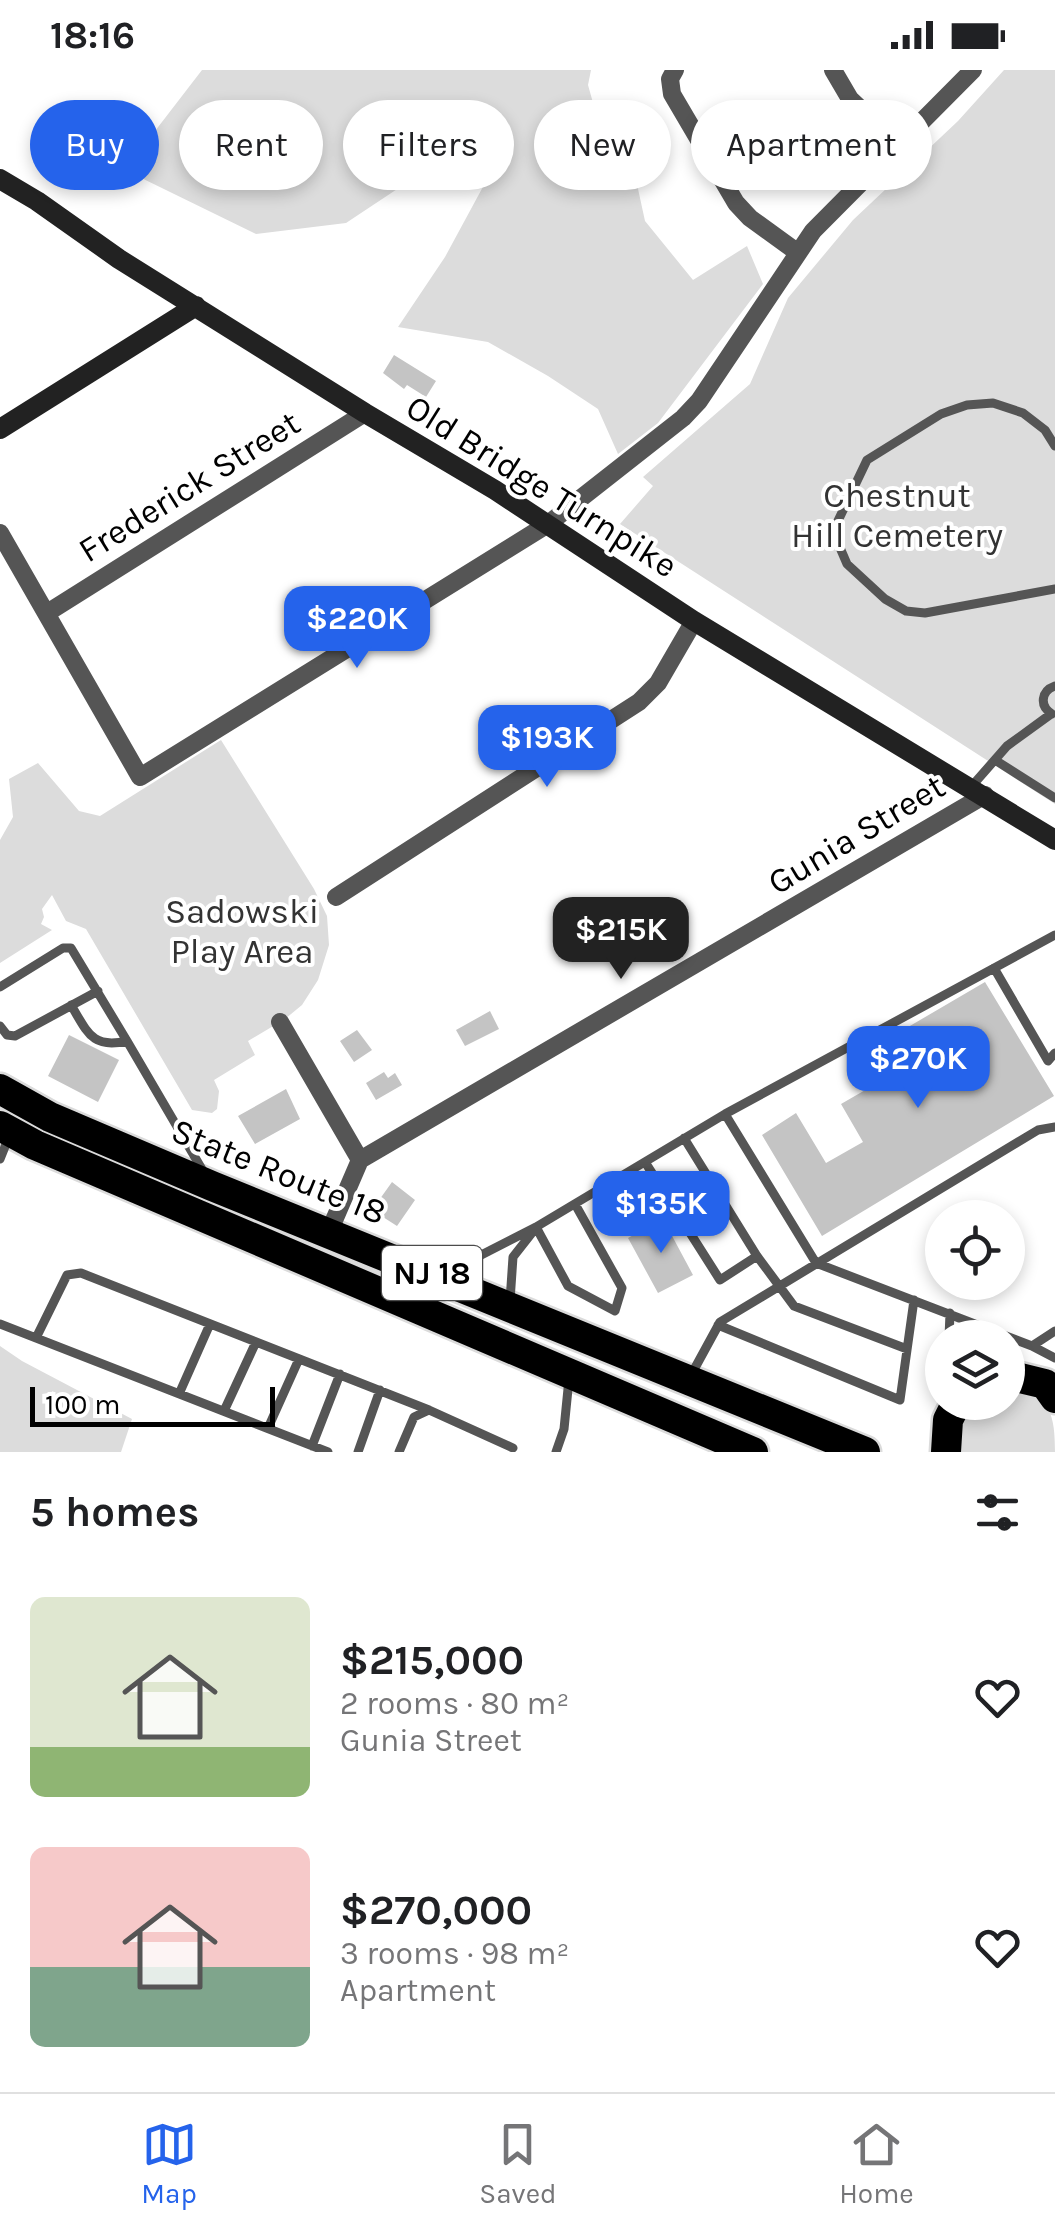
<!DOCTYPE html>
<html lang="en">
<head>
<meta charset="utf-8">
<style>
	:root { --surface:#fff; --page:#f6f6f6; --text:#202124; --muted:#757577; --line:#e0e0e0; --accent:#2563eb }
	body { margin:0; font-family:Karla,sans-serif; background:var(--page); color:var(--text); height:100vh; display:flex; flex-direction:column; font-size:38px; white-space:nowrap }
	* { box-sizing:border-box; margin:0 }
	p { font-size:32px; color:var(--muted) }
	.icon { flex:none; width:55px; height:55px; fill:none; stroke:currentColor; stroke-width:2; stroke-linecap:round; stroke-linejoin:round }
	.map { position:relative; height:1382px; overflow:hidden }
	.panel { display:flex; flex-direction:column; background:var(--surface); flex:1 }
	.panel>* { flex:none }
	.guide { position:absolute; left:30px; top:30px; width:995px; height:90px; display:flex; gap:20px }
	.buttons { position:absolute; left:925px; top:1130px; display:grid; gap:20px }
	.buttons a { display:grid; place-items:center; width:100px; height:100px; border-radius:50%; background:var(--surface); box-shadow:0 5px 15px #0003; font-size:50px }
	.scale { position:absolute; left:30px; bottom:25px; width:245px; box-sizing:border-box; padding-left:10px; border:5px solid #000; border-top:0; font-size:28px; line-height:35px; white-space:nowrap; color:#000; -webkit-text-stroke:8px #fff; paint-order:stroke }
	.price { position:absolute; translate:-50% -85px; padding:0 22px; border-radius:20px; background:var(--accent); color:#fff; font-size:32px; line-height:65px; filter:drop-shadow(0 2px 5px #0008) }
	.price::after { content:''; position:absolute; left:50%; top:60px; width:30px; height:22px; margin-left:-15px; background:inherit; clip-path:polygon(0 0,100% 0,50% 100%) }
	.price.current { background:#222; color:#fff }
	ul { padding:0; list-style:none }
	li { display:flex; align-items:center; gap:30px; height:250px; padding:0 30px }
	li span { display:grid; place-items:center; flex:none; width:280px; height:200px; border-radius:15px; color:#555 }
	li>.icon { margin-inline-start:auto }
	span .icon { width:120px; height:120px; fill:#fffc; stroke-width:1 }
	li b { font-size:42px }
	h2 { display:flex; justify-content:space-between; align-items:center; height:120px; padding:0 30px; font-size:42px }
	.tag { padding:0 35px; border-radius:45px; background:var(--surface); box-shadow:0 5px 15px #0003; font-size:35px; line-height:90px }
	.tag.current { background:var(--accent); color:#fff }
	.status { display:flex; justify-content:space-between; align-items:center; height:70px; padding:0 50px; background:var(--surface); direction:ltr }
	.status svg { height:28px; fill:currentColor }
	.tab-bar { display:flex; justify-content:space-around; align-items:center; height:140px; border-top:2px solid var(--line); background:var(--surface); font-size:28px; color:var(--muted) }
	.tab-bar a { display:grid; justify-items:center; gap:5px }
	.tab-bar .current { color:var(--accent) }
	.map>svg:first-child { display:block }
	.green { fill:#dcdcdc }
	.building { fill:#c4c4c4 }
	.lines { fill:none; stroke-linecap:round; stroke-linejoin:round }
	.highway-casing { stroke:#dbdbdb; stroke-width:35 }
	.lane { stroke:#555; stroke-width:9 }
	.street { stroke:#555; stroke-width:18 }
	.secondary { stroke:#222; stroke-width:20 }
	.highway { stroke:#000; stroke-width:30 }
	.labels { text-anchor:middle; stroke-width:8; stroke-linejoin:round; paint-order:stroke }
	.shield { fill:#fff; stroke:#4c4c4c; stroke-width:2.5 }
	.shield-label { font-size:32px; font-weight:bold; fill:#000 }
	.street-label { font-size:35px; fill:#000; stroke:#fff }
	.park-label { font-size:35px; fill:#333; stroke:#fff }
</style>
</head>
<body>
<div class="status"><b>18:16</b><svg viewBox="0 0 49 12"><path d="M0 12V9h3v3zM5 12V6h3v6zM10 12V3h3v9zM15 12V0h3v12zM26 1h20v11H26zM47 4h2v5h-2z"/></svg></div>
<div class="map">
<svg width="1055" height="1382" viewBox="0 0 1055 1382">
	<rect width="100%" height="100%" fill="#fff"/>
	<path class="green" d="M202 0H591L588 15 599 54 631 59 635 105 645 151 693 210 747 176 763 214 658 353 618 384 598 339 548 306 488 272 398 257 445 187 491 102 459 78 346 153 256 164 125 100Z
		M1004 0H1055V734L620 454 653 416 643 407 750 314 788 228 853 150 958 51Z
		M221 670 314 819 327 846 329 875 318 910 302 935 285 949 248 971 255 985 214 1010 219 1021 217 1039 212 1043 192 1040 86 859 66 851 52 825 42 839 44 847 41 854 52 860 0 893V770L13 747 9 709 38 693 79 741 100 746Z
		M0 1276 22 1291 132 1349 121 1382H0Z
		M1008 1317C1050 1323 1055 1343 1055 1382H960L957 1355 971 1333 1008 1332Z"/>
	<path class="building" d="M394 285 436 311 426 327 407 315 404 319 383 303Z
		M985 912 1054 1026 822 1166 762 1065 796 1043 826 1093 863 1072 841 1034 919 989 903 960Z
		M490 941 499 959 465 976 456 960Z
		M357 960 372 980 354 992 340 971Z
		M69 965 119 990 98 1032 48 1006Z
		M384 1002 388 1008 395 1003 402 1015 376 1030 366 1013Z
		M286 1019 300 1049 255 1074 238 1046Z
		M392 1112 415 1130 397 1156 372 1140Z
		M663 1149 693 1205 658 1223 628 1168Z"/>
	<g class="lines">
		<defs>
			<path id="highway" d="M0 1019 50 1047 212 1116 865 1382
				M0 1056 35 1075 753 1382
				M1008 1305 1045 1314 1055 1328
				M946 1382 948 1350 957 1332"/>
		</defs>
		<use href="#highway" class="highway-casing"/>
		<path class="lane" d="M1055 376 1045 360 1023 343 993 333 967 335 941 344 867 390 836 455 838 473 847 494 885 529 906 541 925 543 1055 519
			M1052 644C1039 636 1041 621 1055 616
			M995 690 1055 728
			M971 717 1007 676 1051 644
			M994 898 1048 991 1055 983
			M0 917 63 878H71L127 971C92 979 88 963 71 935
			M0 956 7 965 15 966 98 921
			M127 971 203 1101
			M725 1044 816 1193 1032 1276 1055 1261
			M684 1068 757 1186 794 1236 907 1279
			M0 1089 8 1069
			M645 1092 720 1210 757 1186
			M536 1157 568 1216 615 1241 622 1218 575 1134
			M446 1203 536 1157 725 1044 1055 865
			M510 1231 513 1187 535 1159
			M0 1254 328 1382
			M718 1255 900 1330 914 1230
			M36 1268 67 1205 81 1203 429 1340
			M949 1268 950 1243
			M1032 1276 1055 1288
			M690 1307 720 1252 1038 1060 1055 1057
			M179 1324 210 1254
			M224 1341 256 1272
			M268 1358 299 1289
			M312 1376 340 1304
			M358 1382 380 1320
			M399 1382 414 1347 429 1340 513 1378
			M556 1382 564 1359 569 1309"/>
		<path class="street" d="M675 0 670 9 672 24 736 133 750 148 797 182
			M833 0 850 29 898 74
			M0 463 140 707 548 454 683 348 699 331 813 161 973 0
			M47 543 365 343
			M336 827 639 632 658 613 694 551
			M280 952 360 1090
			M329 1162 360 1090 985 725"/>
		<path class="secondary" d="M0 109 37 131 119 189 365 343 495 420 694 551 1055 770
			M0 359 196 236"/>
		<use href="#highway" class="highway"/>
	</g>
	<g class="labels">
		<rect class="shield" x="382" y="1176" width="100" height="54" rx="8"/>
		<g class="shield-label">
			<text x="432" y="1214">NJ 18</text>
		</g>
		<g class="street-label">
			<text transform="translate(189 416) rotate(-32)" y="12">Frederick Street</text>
			<text transform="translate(542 416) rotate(32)" y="12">Old Bridge Turnpike</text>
			<text transform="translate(856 764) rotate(-31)" y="12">Gunia Street</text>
			<text transform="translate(279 1101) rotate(22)" y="12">State Route 18</text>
		</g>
		<g class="park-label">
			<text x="897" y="437">Chestnut<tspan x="897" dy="40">Hill Cemetery</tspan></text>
			<text x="242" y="853">Sadowski<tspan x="242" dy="40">Play Area</tspan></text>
		</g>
	</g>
</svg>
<div class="buttons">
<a><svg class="icon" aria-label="locate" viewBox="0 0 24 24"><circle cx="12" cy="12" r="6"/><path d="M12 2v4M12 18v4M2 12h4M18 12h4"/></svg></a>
<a><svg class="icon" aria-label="layers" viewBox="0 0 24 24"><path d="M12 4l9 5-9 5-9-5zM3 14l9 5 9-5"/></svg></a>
</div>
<div class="scale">100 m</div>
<b class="price" style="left:357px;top:601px">$220K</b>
<b class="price" style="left:547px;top:720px">$193K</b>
<b class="price current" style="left:621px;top:912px">$215K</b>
<b class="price" style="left:918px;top:1041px">$270K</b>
<b class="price" style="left:661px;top:1186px">$135K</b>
<div class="guide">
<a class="tag current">Buy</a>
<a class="tag">Rent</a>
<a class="tag">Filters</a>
<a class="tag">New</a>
<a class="tag">Apartment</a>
</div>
</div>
<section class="panel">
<h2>5 homes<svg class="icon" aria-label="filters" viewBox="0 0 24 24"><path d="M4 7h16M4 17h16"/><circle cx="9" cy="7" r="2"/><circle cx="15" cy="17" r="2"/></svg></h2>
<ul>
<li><span style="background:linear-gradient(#dfe7d0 75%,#8fb573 0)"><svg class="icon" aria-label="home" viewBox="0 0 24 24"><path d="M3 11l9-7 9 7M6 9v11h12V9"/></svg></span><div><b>$215,000</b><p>2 rooms · 80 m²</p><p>Gunia Street</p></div><svg class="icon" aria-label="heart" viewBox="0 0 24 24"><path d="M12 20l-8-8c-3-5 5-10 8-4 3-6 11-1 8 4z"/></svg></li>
<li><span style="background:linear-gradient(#f6c9c9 60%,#7fa58c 0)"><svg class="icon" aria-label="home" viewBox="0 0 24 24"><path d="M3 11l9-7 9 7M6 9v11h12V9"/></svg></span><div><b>$270,000</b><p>3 rooms · 98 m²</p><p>Apartment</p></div><svg class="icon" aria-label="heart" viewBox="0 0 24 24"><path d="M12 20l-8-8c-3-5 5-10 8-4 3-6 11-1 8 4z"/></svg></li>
</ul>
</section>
<nav class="tab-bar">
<a class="current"><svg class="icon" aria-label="map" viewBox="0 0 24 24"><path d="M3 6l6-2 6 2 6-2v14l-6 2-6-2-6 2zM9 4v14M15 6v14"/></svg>Map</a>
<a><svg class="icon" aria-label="saved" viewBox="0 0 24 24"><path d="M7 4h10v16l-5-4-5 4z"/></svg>Saved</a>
<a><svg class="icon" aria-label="home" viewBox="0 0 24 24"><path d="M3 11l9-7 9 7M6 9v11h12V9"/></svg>Home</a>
</nav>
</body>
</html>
